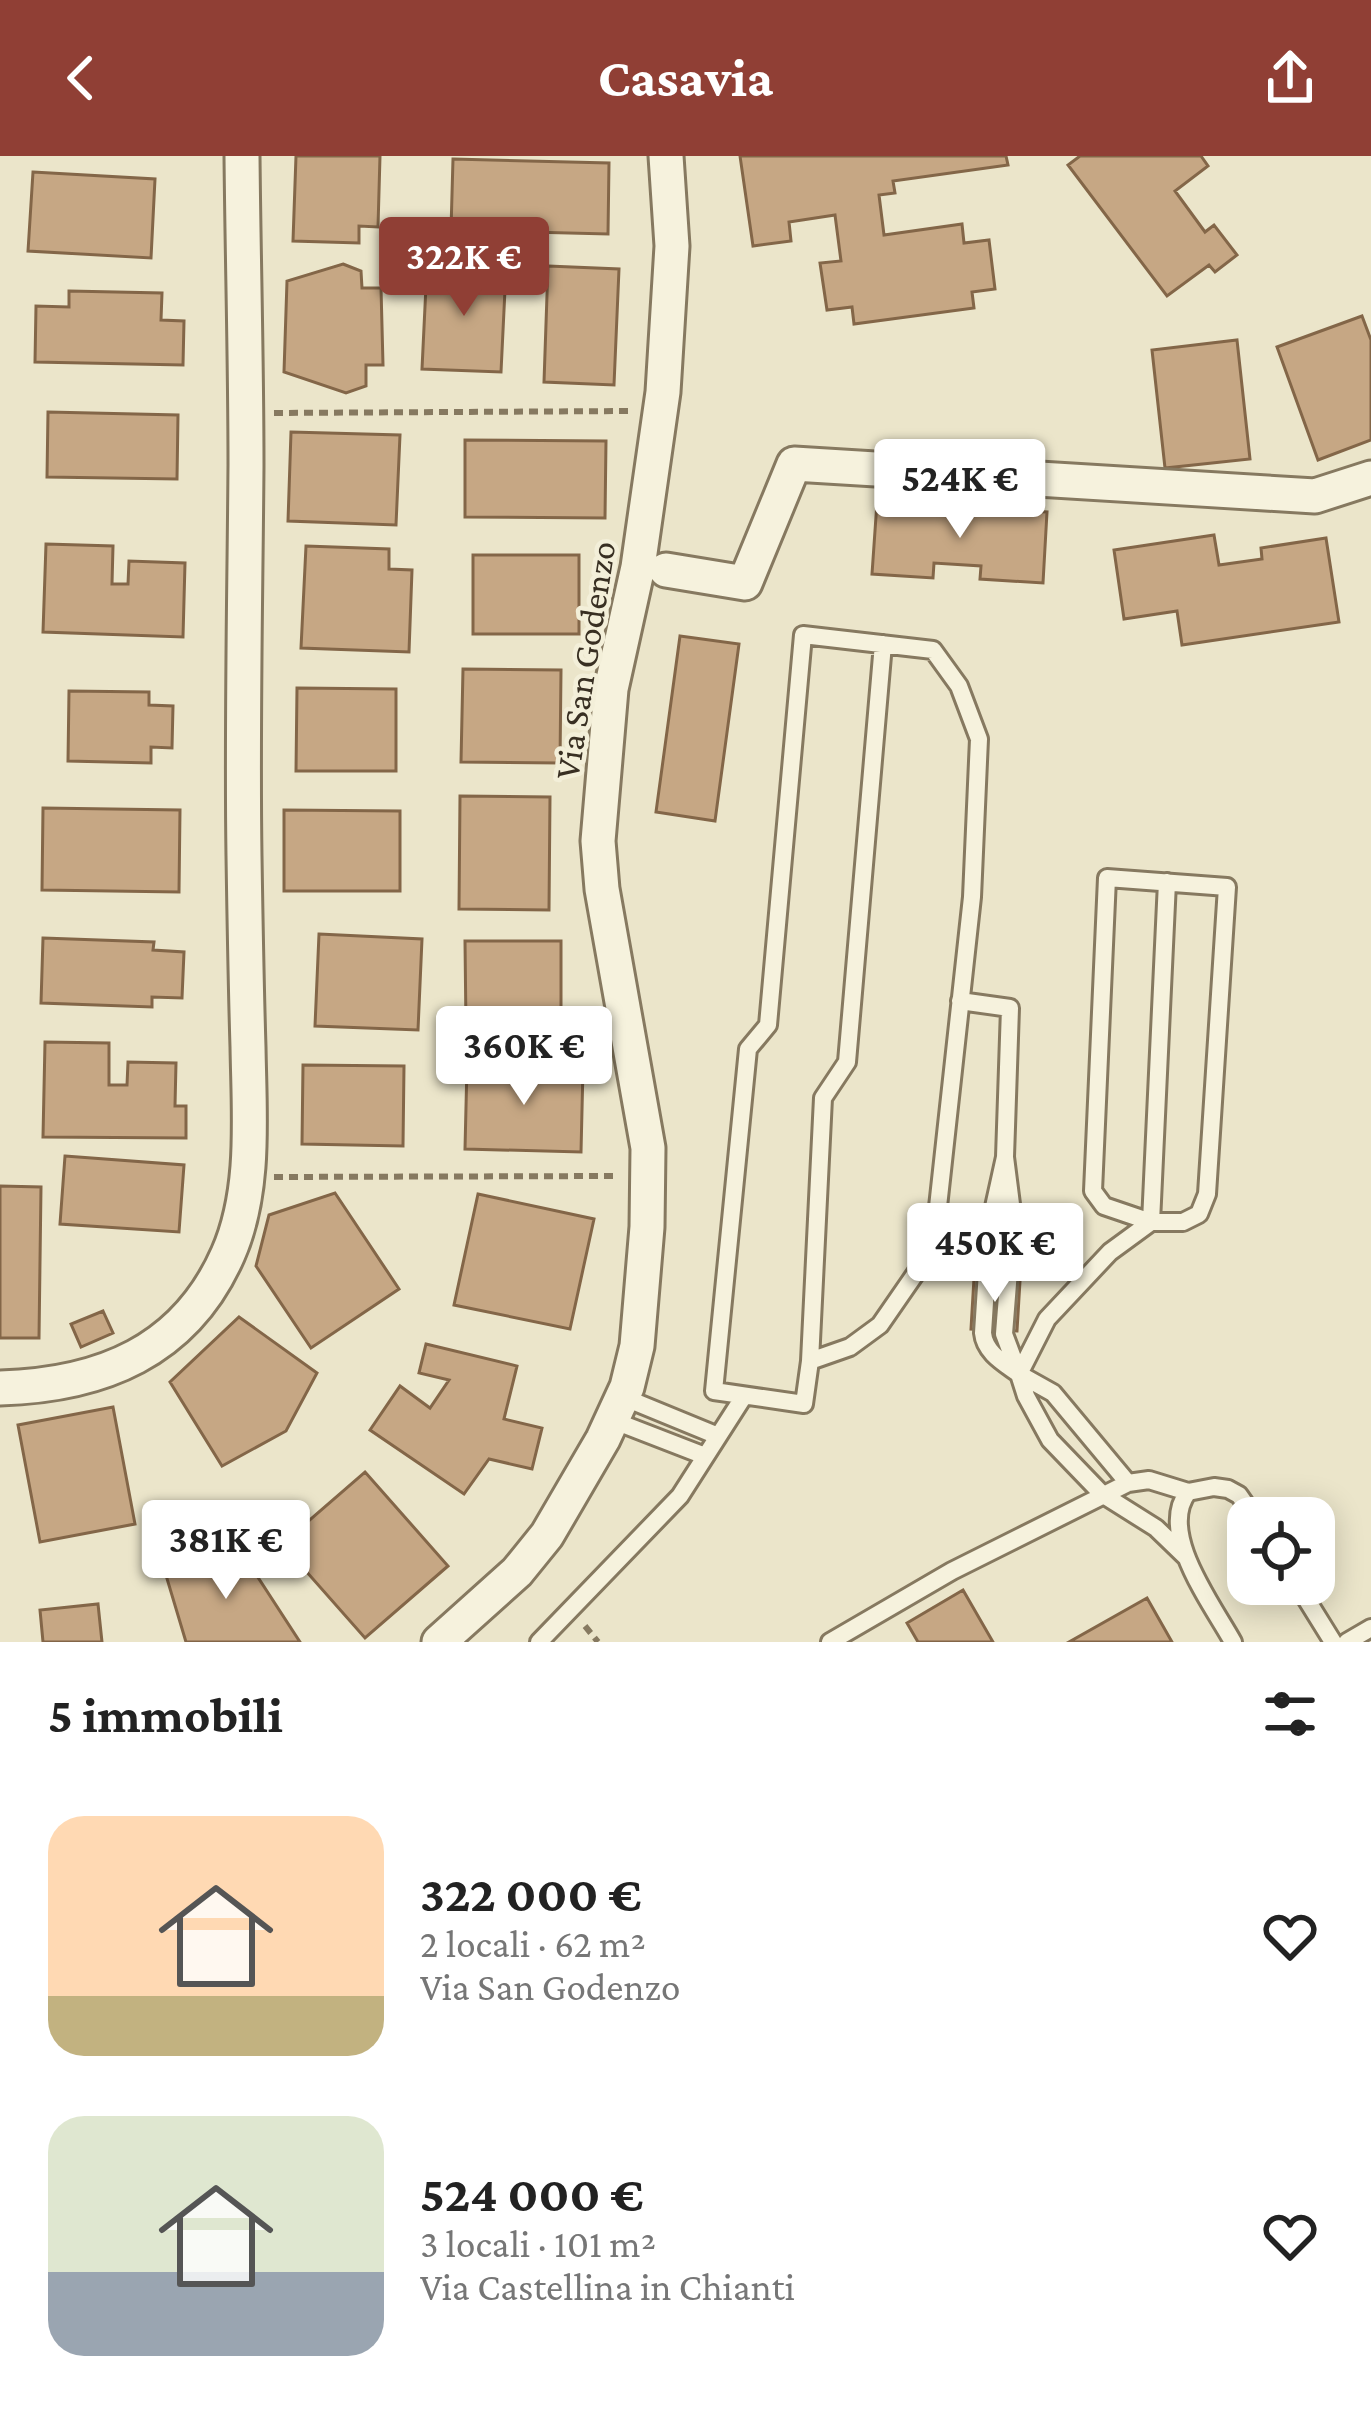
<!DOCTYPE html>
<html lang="it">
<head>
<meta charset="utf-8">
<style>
	:root { --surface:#fff; --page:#f6f6f6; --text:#222; --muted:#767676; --accent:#903f35 }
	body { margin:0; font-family:"Crimson Pro",serif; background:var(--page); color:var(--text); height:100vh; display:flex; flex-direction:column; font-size:45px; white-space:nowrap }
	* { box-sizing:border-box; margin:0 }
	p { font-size:39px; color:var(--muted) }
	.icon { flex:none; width:66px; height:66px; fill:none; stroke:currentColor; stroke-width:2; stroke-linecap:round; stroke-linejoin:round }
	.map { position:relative; height:1486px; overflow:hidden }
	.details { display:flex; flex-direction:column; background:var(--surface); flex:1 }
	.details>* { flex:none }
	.controls { position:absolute; left:1227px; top:1341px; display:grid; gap:24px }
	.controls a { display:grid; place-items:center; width:108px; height:108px; border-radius:24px; background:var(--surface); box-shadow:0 6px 30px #0003; font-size:60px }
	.price { position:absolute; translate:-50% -102px; padding:0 27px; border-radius:12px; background:#fff; color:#222; font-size:39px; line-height:78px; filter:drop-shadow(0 3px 6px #0008) }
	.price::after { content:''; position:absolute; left:50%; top:72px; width:36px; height:27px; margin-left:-18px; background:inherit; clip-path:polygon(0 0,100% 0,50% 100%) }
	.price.on { background:var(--accent); color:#fff }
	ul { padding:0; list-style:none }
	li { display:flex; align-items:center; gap:36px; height:300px; padding:0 48px }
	li span { display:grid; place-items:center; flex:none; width:336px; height:240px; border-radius:36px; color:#555 }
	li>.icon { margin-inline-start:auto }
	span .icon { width:144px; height:144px; fill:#fffc; stroke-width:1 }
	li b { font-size:51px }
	h2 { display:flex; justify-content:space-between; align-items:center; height:144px; padding:0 48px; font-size:51px }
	header { display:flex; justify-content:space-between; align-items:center; height:156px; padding:0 48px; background:var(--accent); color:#fff; font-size:54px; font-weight:700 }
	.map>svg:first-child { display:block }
	.building { fill:#c6a784; stroke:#836648; stroke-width:3 }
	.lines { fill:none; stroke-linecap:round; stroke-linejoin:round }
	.service-casing { stroke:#867960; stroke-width:22 }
	.minor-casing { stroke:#867960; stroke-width:39 }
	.path { stroke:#867960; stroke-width:6; stroke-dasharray:9 6; stroke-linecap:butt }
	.service { stroke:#f6f2dd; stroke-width:16 }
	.minor { stroke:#f6f2dd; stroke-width:33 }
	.labels { text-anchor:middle; stroke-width:9; stroke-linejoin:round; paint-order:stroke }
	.street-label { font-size:36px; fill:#382f22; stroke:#f3efd9 }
</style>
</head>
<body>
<header><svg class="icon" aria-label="back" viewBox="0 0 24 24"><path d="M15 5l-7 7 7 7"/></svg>Casavia<svg class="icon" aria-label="share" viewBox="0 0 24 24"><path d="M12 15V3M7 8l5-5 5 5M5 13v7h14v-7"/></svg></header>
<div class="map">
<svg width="1371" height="1486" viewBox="0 0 1371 1486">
	<rect width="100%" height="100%" fill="#ebe5ca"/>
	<path class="building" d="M296 0H380L378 71 359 70V87L293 85Z
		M740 0H1006L1008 9 893 25 895 37 879 39 884 79 962 68 964 87 989 84 995 133 972 136 974 152 854 168 852 151 827 154 820 107 841 105 835 59 789 66 791 85 753 90Z
		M1080 0H1201L1208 10 1175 35 1205 76 1214 69 1237 99 1215 116 1209 109 1167 140 1068 9Z
		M453 3 609 7 608 78 451 74Z
		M33 16 155 23 151 102 28 95Z
		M343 108 361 115 362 132H381L383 209H366V230L346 237 284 216 287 125Z
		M427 109 506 113 501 216 422 213Z
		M548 110 619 113 614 229 544 226Z
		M69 135 162 137 161 164 184 165 183 209 35 206 36 150 69 151Z
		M1362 160 1371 184V284L1318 304 1277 191Z
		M1237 184 1250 303 1165 312 1152 194Z
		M48 256 178 259 177 323 47 321Z
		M291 276 400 279 396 369 288 365Z
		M465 284 606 285 605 362 465 361Z
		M877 346 1047 356 1043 427 980 423 981 410 934 407 933 422 872 418Z
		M1214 379 1219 409 1262 403 1261 392 1326 382 1339 466 1182 489 1177 455 1124 463 1114 394Z
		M46 388 113 390 112 428H128L129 405 185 407 183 481 43 476Z
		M306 390 389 393V413L412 414 409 496 301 492Z
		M473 399H579V478H473Z
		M680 480 739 488 715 665 656 656Z
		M463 513 561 514 560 607 461 606Z
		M297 532 396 533V615H296Z
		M69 535 149 536V549L173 550 172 592 151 591V607L68 605Z
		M460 640 550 641 549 754 459 753Z
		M43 652 180 654 179 736 42 734Z
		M284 654 400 655V735H284Z
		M319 778 422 783 418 874 315 870Z
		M43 782 154 786 153 794 184 796 182 842 152 841V851L41 847Z
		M465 785H561V871H466Z
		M45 886 109 887V929H127L128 906 176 907 175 950H186V982L43 981Z
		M303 909 404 910 403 990 302 988Z
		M467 909 583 912 581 996 465 993Z
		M65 1000 184 1009 179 1076 60 1068Z
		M0 1030 41 1031 39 1182H0Z
		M335 1037 399 1133 311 1192 256 1110 269 1059Z
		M478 1038 594 1063 570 1173 454 1149Z
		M974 1122 1020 1125 1017 1175 971 1173Z
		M103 1155 113 1177 81 1191 71 1168Z
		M239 1161 317 1217 286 1275 222 1310 170 1226Z
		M426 1188 517 1210 504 1263 542 1272 532 1313 489 1303 464 1338 370 1274 400 1230 430 1252 449 1224 419 1217Z
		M113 1251 135 1368 40 1386 18 1269Z
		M365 1316 448 1410 365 1482 282 1388Z
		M237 1389 300 1486H186L165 1416Z
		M963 1434 993 1486H918L907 1467Z
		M1147 1442 1172 1486H1069Z
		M98 1448 102 1486H43L40 1454Z"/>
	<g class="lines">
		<defs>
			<path id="service" d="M803 479 933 494 959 530 979 583 972 741 937 1060 918 1114 880 1169 850 1191 810 1205 804 1248 714 1235 748 893 768 869Z
				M960 845 1010 852 1005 1001 1013 1064 1004 1178 1019 1218C1004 1207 985 1197 983 1177L990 1069 1005 1001
				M1151 1066 1167 726
				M810 1205 823 942 847 906 883 488
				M1019 1218 1047 1163 1110 1096 1151 1066H1183L1199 1058 1207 1038 1227 731 1107 722 1093 1035 1104 1050 1151 1066
				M623 1241 718 1280
				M612 1264 705 1300
				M1128 1327 1053 1237 1019 1218 1026 1240 1050 1284 1102 1338 1156 1372 1186 1401
				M1188 1336C1157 1376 1212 1448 1233 1486
				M1297 1428 1333 1486
				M539 1486 680 1340 744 1240
				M830 1486 952 1415 1128 1327 1149 1324 1188 1336 1214 1331 1228 1333 1239 1339 1255 1362
				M1347 1486 1371 1472"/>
			<path id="minor" d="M666 414 745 427 794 308 1315 340 1371 322
				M0 1232C101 1229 185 1196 228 1098 256 1035 249 958 248 891 246 827 245 764 244 700 242 570 245 440 246 309 246 206 243 103 242 0
				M439 1486 517 1416 547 1379 603 1283 627 1231 637 1190 647 1071 648 992 602 733 598 685 611 533 638 411 663 236 672 90 666 0"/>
		</defs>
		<use href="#service" class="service-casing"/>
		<use href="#minor" class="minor-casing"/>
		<path class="path" d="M274 257 633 255
			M274 1021 615 1020
			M585 1470 598 1486"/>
		<use href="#service" class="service"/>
		<use href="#minor" class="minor"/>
	</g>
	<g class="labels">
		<g class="street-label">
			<text transform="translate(584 504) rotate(-81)" y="13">Via San Godenzo</text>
		</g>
	</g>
</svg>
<div class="controls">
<a><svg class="icon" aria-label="locate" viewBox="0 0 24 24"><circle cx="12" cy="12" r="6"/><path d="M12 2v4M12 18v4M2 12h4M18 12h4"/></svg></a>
</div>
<b class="price on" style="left:464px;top:163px">322K €</b>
<b class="price" style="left:960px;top:385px">524K €</b>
<b class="price" style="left:524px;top:952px">360K €</b>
<b class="price" style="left:995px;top:1149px">450K €</b>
<b class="price" style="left:226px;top:1446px">381K €</b>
</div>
<section class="details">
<h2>5 immobili<svg class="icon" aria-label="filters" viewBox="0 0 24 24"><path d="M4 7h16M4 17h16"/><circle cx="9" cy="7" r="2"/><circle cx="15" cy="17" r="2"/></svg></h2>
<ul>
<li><span style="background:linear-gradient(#ffd9b3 75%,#c2b280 0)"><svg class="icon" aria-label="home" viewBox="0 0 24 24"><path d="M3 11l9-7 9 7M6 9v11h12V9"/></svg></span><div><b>322 000 €</b><p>2 locali · 62 m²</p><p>Via San Godenzo</p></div><svg class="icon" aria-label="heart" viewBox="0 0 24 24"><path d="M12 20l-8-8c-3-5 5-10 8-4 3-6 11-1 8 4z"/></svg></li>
<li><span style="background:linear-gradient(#dfe7d0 65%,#9aa5b1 0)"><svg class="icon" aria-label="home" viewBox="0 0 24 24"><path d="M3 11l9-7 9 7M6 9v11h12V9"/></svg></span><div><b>524 000 €</b><p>3 locali · 101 m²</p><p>Via Castellina in Chianti</p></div><svg class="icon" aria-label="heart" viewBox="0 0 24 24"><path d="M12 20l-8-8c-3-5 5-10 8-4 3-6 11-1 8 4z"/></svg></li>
</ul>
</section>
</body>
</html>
